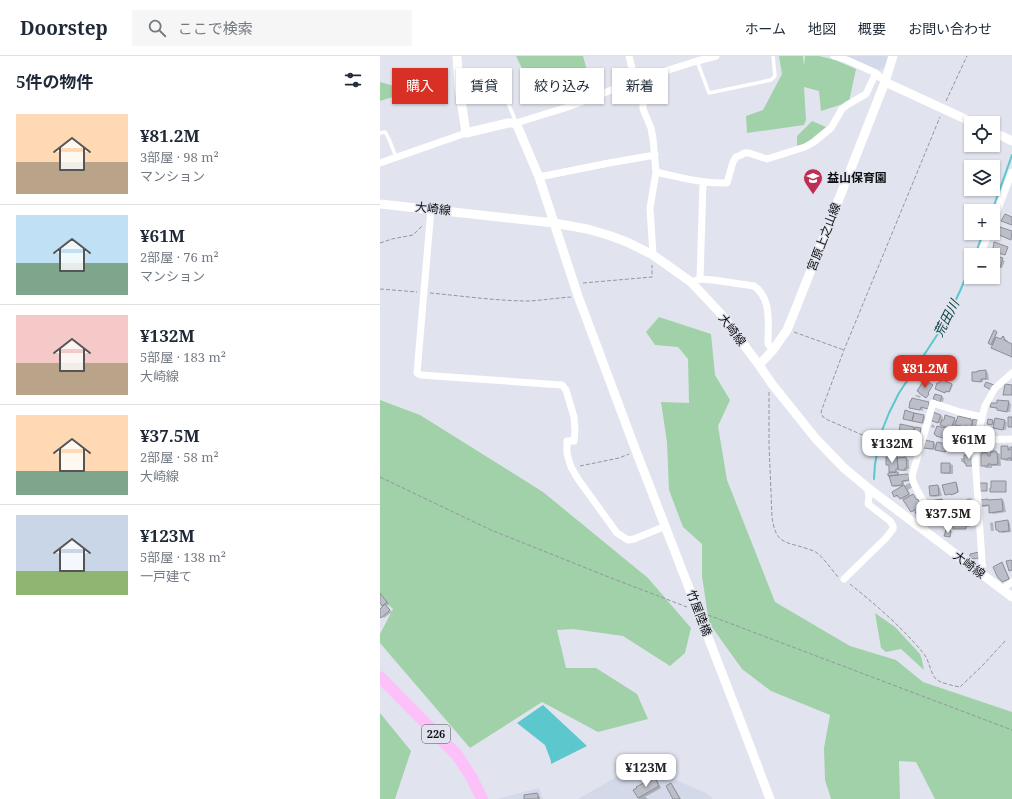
<!DOCTYPE html>
<html lang="ja">
<head>
<meta charset="utf-8">
<style>
	:root { --surface:#fff; --page:#f6f6f7; --text:#1f2937; --muted:#747a83; --line:#e0e1e3; --accent:#d93025 }
	body { margin:0; font-family:"Noto Serif","Noto Sans JP",serif; background:var(--page); color:var(--text); height:100vh; display:flex; flex-direction:column; font-size:15px; white-space:nowrap }
	* { box-sizing:border-box; margin:0 }
	p { font-size:13px; color:var(--muted) }
	.icon { flex:none; width:22px; height:22px; fill:none; stroke:currentColor; stroke-width:2; stroke-linecap:round; stroke-linejoin:round }
	.map { position:relative; flex:1; overflow:hidden }
	.side { display:flex; flex-direction:column; background:var(--surface); width:380px }
	.side>* { flex:none }
	.banner { position:absolute; left:12px; top:12px; width:380px; height:36px; display:flex; gap:8px }
	.buttons { position:absolute; left:584px; top:60px; display:grid; gap:8px }
	.buttons a { display:grid; place-items:center; width:36px; height:36px; border-radius:0px; background:var(--surface); box-shadow:0 1px 3px #0004; font-size:20px }
	.price { position:absolute; translate:-50% -34px; padding:0 9px; border-radius:8px; background:#fff; color:#222; font-size:13px; line-height:26px; filter:drop-shadow(0 1px 2px #0008) }
	.price::after { content:''; position:absolute; left:50%; top:24px; width:12px; height:9px; margin-left:-6px; background:inherit; clip-path:polygon(0 0,100% 0,50% 100%) }
	.price.selected { background:var(--accent); color:#fff }
	ul { padding:0; list-style:none }
	li { display:flex; align-items:center; gap:12px; height:100px; padding:0 16px }
	li+li { border-top:1px solid var(--line) }
	li span { display:grid; place-items:center; flex:none; width:112px; height:80px; border-radius:0px; color:#555 }
	li>.icon { margin-inline-start:auto }
	span .icon { width:48px; height:48px; fill:#fffc; stroke-width:1 }
	li b { font-size:17px }
	h2 { display:flex; justify-content:space-between; align-items:center; height:48px; padding:0 16px; font-size:17px }
	.tag { padding:0 14px; border-radius:0px; background:var(--surface); box-shadow:0 1px 3px #0004; font-size:14px; line-height:36px }
	.tag.selected { background:var(--accent); color:#fff }
	header { display:flex; align-items:center; gap:24px; box-sizing:border-box; height:56px; padding:0 20px; background:var(--surface); border-bottom:1px solid var(--line) }
	header strong { font-size:19px }
	nav { display:flex; gap:22px; margin-inline-start:auto; font-size:14px }
	.search { width:280px; height:36px; background:var(--page); display:flex; align-items:center; gap:10px; box-sizing:border-box; padding:0 14px; border-radius:0px; color:var(--muted); font-size:15px }
	main { display:flex; flex:1; min-height:0 }
	.map>svg:first-child { display:block }
	.built { fill:#d4d9ea }
	.green { fill:#a0d1a8 }
	.water { fill:#5cc7cd }
	.shadow { fill:#0003 }
	.lines { fill:none; stroke-linecap:round; stroke-linejoin:round }
	.stream { stroke:#5cc7cd; stroke-width:2 }
	.building { fill:#bcbfc8; stroke:#8c8f98 }
	.path { stroke:#94969e; stroke-width:1; stroke-dasharray:4 2; stroke-linecap:butt }
	.service { stroke:#fff; stroke-width:3.5 }
	.minor { stroke:#fff; stroke-width:7 }
	.tertiary { stroke:#fff; stroke-width:9 }
	.trunk { stroke:#fec0f8; stroke-width:12 }
	.labels { text-anchor:middle; stroke-width:3; stroke-linejoin:round; paint-order:stroke }
	.shield { fill:#e1e4ee; stroke:#4d4f54; stroke-width:1 }
	.shield-label { font-size:11px; font-weight:bold; fill:#0e0f12 }
	.poi-label { font-size:12px; font-weight:bold; fill:#0e0f12; stroke:#e1e4ee; text-anchor:start }
	.street-label { font-size:12px; fill:#0e0f12; stroke:#e1e4ee }
	.water-label { font-size:13px; font-style:italic; fill:#0e4043; stroke:#e1e4ee }
</style>
</head>
<body>
<header>
<strong>Doorstep</strong>
<div class="search"><svg class="icon" aria-label="search" viewBox="0 0 24 24"><circle cx="10" cy="10" r="6"/><path d="M15 15l6 6"/></svg>ここで検索</div>
<nav><a>ホーム</a><a>地図</a><a>概要</a><a>お問い合わせ</a></nav>
</header>
<main>
<section class="side">
<h2>5件の物件<svg class="icon" aria-label="filters" viewBox="0 0 24 24"><path d="M4 7h16M4 17h16"/><circle cx="9" cy="7" r="2"/><circle cx="15" cy="17" r="2"/></svg></h2>
<ul>
<li><span style="background:linear-gradient(#ffd9b3 60%,#b9a48a 0)"><svg class="icon" aria-label="home" viewBox="0 0 24 24"><path d="M3 11l9-7 9 7M6 9v11h12V9"/></svg></span><div><b>¥81.2M</b><p>3部屋 · 98 m²</p><p>マンション</p></div></li>
<li><span style="background:linear-gradient(#bfe0f5 60%,#7fa58c 0)"><svg class="icon" aria-label="home" viewBox="0 0 24 24"><path d="M3 11l9-7 9 7M6 9v11h12V9"/></svg></span><div><b>¥61M</b><p>2部屋 · 76 m²</p><p>マンション</p></div></li>
<li><span style="background:linear-gradient(#f6c9c9 60%,#b9a48a 0)"><svg class="icon" aria-label="home" viewBox="0 0 24 24"><path d="M3 11l9-7 9 7M6 9v11h12V9"/></svg></span><div><b>¥132M</b><p>5部屋 · 183 m²</p><p>大崎線</p></div></li>
<li><span style="background:linear-gradient(#ffd9b3 70%,#7fa58c 0)"><svg class="icon" aria-label="home" viewBox="0 0 24 24"><path d="M3 11l9-7 9 7M6 9v11h12V9"/></svg></span><div><b>¥37.5M</b><p>2部屋 · 58 m²</p><p>大崎線</p></div></li>
<li><span style="background:linear-gradient(#c9d6e8 70%,#8fb573 0)"><svg class="icon" aria-label="home" viewBox="0 0 24 24"><path d="M3 11l9-7 9 7M6 9v11h12V9"/></svg></span><div><b>¥123M</b><p>5部屋 · 138 m²</p><p>一戸建て</p></div></li>
</ul>
</section>
<div class="map">
<svg width="632" height="743" viewBox="0 0 632 743">
	<rect width="100%" height="100%" fill="#e1e4ee"/>
	<path class="built" d="M464 0H508L505 11 498 15Z
		M259 708 326 737 333 743H198Z
		M159 732 163 743H116Z"/>
	<path class="green" d="M136 0H203L208 18 156 41Z
		M399 0H423L424 10 425 0H439L455 4 476 13 469 46 441 55 439 35 424 31 426 64 424 69 367 77 366 60 383 54 402 18Z
		M0 26 32 35 0 45Z
		M432 65 446 71 425 88 417 90V80Z
		M279 261 331 278 335 319 350 344 338 370 347 424 395 546 470 590 516 604 543 626 632 656V743H555L536 706 519 705 520 743H451L445 724 444 692 450 659 391 635 362 613 329 567 322 520V488L303 471 289 434 287 386 281 346 309 347 308 303 298 291 275 289 266 276Z
		M0 344 40 359 163 436 268 522 311 572 305 597 290 610 243 580 193 573 177 574 186 612H216L257 638 268 663 218 676 162 646 90 692 0 587V578L13 553 0 541Z
		M495 557 515 571 540 598 542 604 544 614 521 593 506 596 501 592Z
		M0 657 31 695 15 743H0Z"/>
	<path class="water" d="M163 649 207 690 171 708V705L165 689 137 667Z"/>
	<path class="shadow" d="M613 200 625 205 622 212 613 209Z
		M614 276 617 277 615 281 621 284 623 281 628 285 627 287 632 289V301L609 287Z
		M606 315 608 317 609 324H603V326H596L593 324Z
		M561 324 573 329 570 336 567 335 566 337 556 333 559 329Z
		M536 339 541 340 540 342 535 340Z
		M562 341 564 342 563 346 557 344Z
		M628 346 631 348 630 356 621 355 618 353 611 351Z
		M549 347 551 348 550 353 543 352V355L530 351Z
		M554 357 563 361 562 365 574 363 578 365V361L591 364 592 365 593 371 586 369V371L576 368 574 373 564 370 562 368 555 366Z
		M543 360 546 361 544 368 527 363Z
		M613 365 615 366 624 365 627 366 626 374 617 373 614 371 615 369 609 368Z
		M552 368 555 370 554 372 551 371Z
		M534 372 536 373V372L542 374 541 378 534 376 533 381H530V382L521 380Z
		M570 374V375L568 383 558 380Z
		M578 381 581 382 593 383 592 392 589 391V393L586 392 585 390 579 388 577 393 572 392Z
		M545 385 554 387 557 389 566 388 567 389 566 396 556 393V394L547 393 544 391Z
		M512 387 538 388 539 395 527 392V395L521 394 520 397 513 395V396L511 395Z
		M627 391 631 393 632 392V405H626L622 403Z
		M616 396 620 398 621 410H612V412H606L602 409 607 398 611 400V397Z
		M517 401 518 403 526 402 529 404V413H527L528 415H522L519 413H516L517 417H519V420L527 419 531 421V425L524 426V430L529 427 532 428 533 431 528 434 531 440 539 445 541 448H540L541 451 533 456 524 443 523 444 520 442 519 440 517 441 515 440 523 430 515 431 513 430 510 420 509 419 510 409H507Z
		M581 402H585L587 408 585 406H581Z
		M570 408 573 409V418H564L562 416Z
		M576 427H577L579 436 573 439 572 438H566Z
		M558 430 560 432 562 440 554 441 551 440Z
		M591 442 592 445H587L586 443Z
		M622 444 624 445 626 456 613 458 610 456V450L604 451 601 450 610 445Z
		M627 465 630 467 631 476 622 477 620 475Z
		M612 466 613 467 614 475H611L610 467Z
		M623 508 630 523 624 526 623 525Z
		M0 538 2 540 9 548 6 550 12 556 4 562 0 559V554L5 550 0 546Z
		M275 723 277 724 281 732 265 741 268 743H258H259L255 734Z
		M291 729 293 730 301 743H295Z
		M157 738 160 741V743H146Z"/>
	<g class="lines">
		<path class="stream" d="M612 155 632 99
			M595 199 603 177
			M494 423 495 408 501 377 509 357 519 337 565 267 580 235 591 209"/>
	</g>
	<path class="building" d="M625 158 632 161V169L621 165Z
		M620 171 632 175 631 184 619 179V177H618Z
		M615 175 619 177 618 182 613 180Z
		M614 186 628 191 625 199 615 196 616 193 613 192Z
		M613 199 623 202 620 212 613 209Z
		M613 213 619 215 615 225 605 221H613Z
		M614 274 617 276 611 289 608 287Z
		M623 280 624 281V284L632 288V301L611 292 616 281 621 283 622 281Z
		M606 314V323H601V326L592 325V316H597V315Z
		M561 323 572 328 569 336 566 335 565 337 555 333 557 327H559Z
		M544 324 553 329 548 337 549 338 546 342 539 337V336L537 335Z
		M606 326 614 329 611 334 604 330Z
		M625 328 632 329V339H623Z
		M555 338 562 340 560 346 553 343Z
		M532 342 549 346 548 353 541 351 540 354 529 352 530 345H531Z
		M617 344 629 345 627 356 617 354V352L610 351 611 347H617Z
		M525 354 534 357 532 365 523 363Z
		M553 356 561 359 558 367 552 365V364L551 363Z
		M534 357 544 359 542 367 532 365Z
		M565 359 575 362 571 373 560 369 562 364H564Z
		M578 360 591 363V365H593L591 371 585 370V371L575 369Z
		M628 361H632V371H628Z
		M615 362 625 364 623 374 613 372Z
		M593 363 598 364 596 373 591 372Z
		M608 363 613 364 612 369 607 368Z
		M520 368 534 371 532 381H529V382L519 380Z
		M557 370 570 373 567 383 556 380V379L554 378Z
		M535 371 541 372 540 378 534 377Z
		M572 378 578 380 575 393 568 391Z
		M581 379 593 382 591 392 589 391 588 393 584 392V391L579 390Z
		M513 382 526 385 524 395 518 393V397L510 395 511 386H512Z
		M526 384 538 387 536 394 525 391Z
		M545 384 554 386 553 393 543 392Z
		M557 386 566 388 565 396 555 394Z
		M621 390H628V394H630V391H632V404H631V402H628V403H621Z
		M613 395H616V397H617L618 408 611 409V408H608V410H601V398H602V396L608 397V400H610V396H613Z
		M584 399H593V410H586V407H584Z
		M517 400 518 413H516V416H509V409H506V401Z
		M526 401 527 412H525V414H518L517 402Z
		M561 407H570V417H561Z
		M518 416V419L508 420V417Z
		M527 418H528L529 424 522 425V429L512 430 509 420Z
		M611 425H626V436H610V432H611Z
		M576 426 578 436 571 439V438L565 439 562 429Z
		M600 427H607V435H600Z
		M524 429 529 438 520 443 517 439 514 441 512 436Z
		M558 429 559 439 550 440 549 430Z
		M533 438 537 444 538 443 540 447 539 448 541 450 531 456 523 444Z
		M562 443 563 450 559 451 560 455 550 456 549 445Z
		M608 443V444L622 443 623 455 609 457V449L600 450V444Z
		M590 447 591 455 580 457 579 448Z
		M576 449 577 457 569 458 567 450Z
		M540 453 544 458 538 461 535 456Z
		M588 460 589 470H586V473H573L572 462Z
		M628 464 629 475 619 476 618 474H616L615 466Z
		M566 474 571 475 570 481 564 480Z
		M599 496V502L593 503 590 501V498Z
		M631 504 632 505V514L629 515 626 505Z
		M622 506 629 523 622 526 620 523H619L617 520 613 511Z
		M0 537 7 546 2 550 0 547Z
		M5 548 10 554 1 562 0 561V553Z
		M275 722 279 730 258 742 253 734 257 732 256 731 271 723V724Z
		M291 727 300 743H293L286 730Z
		M157 737 158 738V743H144V739Z"/>
	<g class="lines">
		<path class="path" d="M566 45 587 0
			M0 187 12 183 33 179 43 169
			M203 227 272 221V209
			M0 233 37 236
			M50 237C83 240 117 245 150 245 164 244 177 242 191 241
			M414 276 464 294
			M389 336V388L392 461C396 490 406 485 428 493 431 494 435 495 437 497 443 501 452 514 458 521
			M494 384 448 364 443 361 441 357 442 353 464 294 560 61
			M200 410 239 402 249 398
			M0 421 111 474 226 520 307 551
			M470 528C496 549 523 572 544 598 550 606 550 617 556 623 560 627 574 630 580 631L602 610 626 584
			M328 559 632 674"/>
		<path class="service" d="M317 5 329 37 391 24 395 20 393 0
			M118 23 136 66
			M0 77 5 76 9 83 16 101"/>
		<path class="minor" d="M249 0 255 25
			M454 0 467 4 496 17 505 26
			M257 24 263 42V53L271 72 273 83 276 116 270 152 273 199
			M136 67 188 51 257 24 317 5 336 0
			M0 107 86 77
			M276 116C299 121 323 128 347 127L353 106 356 101 361 99 364 97H369L387 103 425 91 434 86 451 72 462 53 467 49 486 38 496 17
			M159 121 229 107 275 99
			M51 153 37 317 41 319 182 329 186 334 194 361 195 374 194 385H187V397L189 405 191 411 198 423 237 477 248 484 254 483 286 470
			M613 166 632 116
			M600 199 609 177
			M320 223 323 126
			M311 226 320 223 333 224 374 230C392 242 388 269 388 288L393 294
			M596 384 632 383
			M544 475C545 469 547 461 547 455 545 442 533 433 532 420L553 347 580 356 602 361
			M603 519 595 402 596 384 605 350 615 332 632 317
			M464 523 506 482 513 473V470L510 465 488 448 489 441 488 432
			M622 533 632 526"/>
		<path class="tertiary" d="M77 0 79 31 86 77 128 67H136L159 121 198 240 256 395 357 656 390 743
			M505 26 594 67
			M613 76 632 85
			M0 148 174 167 207 173 228 179 247 186 273 199 311 226 327 243 341 258 379 309 392 328 436 383 464 412 488 432 632 541
			M379 309 393 294 407 274 416 252 505 26 513 0"/>
		<path class="trunk" d="M0 621 77 699 92 722 102 743"/>
	</g>
	<defs>
		<symbol id="school-pin" viewBox="-11 -11 22 30"><path d="M0 17L-7.5 6A9.5 9.5 0 1 1 7.5 6Z" fill="#bf2f55" stroke="#e1e4ee"/><path d="M0-5L7-2L0 1L-7-2ZM-4 1L0 2.5L4 1V4Q0 6-4 4Z" fill="#fff"/></symbol>
	</defs>
	<g fill-rule="evenodd">
		<use href="#school-pin" x="422" y="111" width="22" height="30"/>
	</g>
	<g class="labels">
		<rect class="shield" x="42" y="669" width="28" height="18" rx="3"/>
		<g class="shield-label">
			<text x="56" y="682">226</text>
		</g>
		<g class="poi-label">
			<text x="447" y="126">益山保育園</text>
		</g>
		<g class="street-label">
			<text transform="translate(53 153) rotate(6)" y="4">大崎線</text>
			<text transform="translate(444 181) rotate(-69)" y="4">宮原上之山線</text>
			<text transform="translate(352 274) rotate(53)" y="4">大崎線</text>
			<text transform="translate(589 509) rotate(37)" y="4">大崎線</text>
			<text transform="translate(319 557) rotate(69)" y="4">竹屋陸橋</text>
		</g>
		<g class="water-label">
			<text transform="translate(566 262) rotate(-63)" y="5">荒田川</text>
		</g>
	</g>
</svg>
<div class="buttons">
<a><svg class="icon" aria-label="locate" viewBox="0 0 24 24"><circle cx="12" cy="12" r="6"/><path d="M12 2v4M12 18v4M2 12h4M18 12h4"/></svg></a>
<a><svg class="icon" aria-label="layers" viewBox="0 0 24 24"><path d="M12 4l9 5-9 5-9-5zM3 14l9 5 9-5"/></svg></a>
<a>+</a>
<a>−</a>
</div>
<b class="price selected" style="left:545px;top:333px">¥81.2M</b>
<b class="price" style="left:589px;top:404px">¥61M</b>
<b class="price" style="left:512px;top:408px">¥132M</b>
<b class="price" style="left:568px;top:478px">¥37.5M</b>
<b class="price" style="left:266px;top:732px">¥123M</b>
<div class="banner">
<a class="tag selected">購入</a>
<a class="tag">賃貸</a>
<a class="tag">絞り込み</a>
<a class="tag">新着</a>
</div>
</div>
</main>
</body>
</html>
